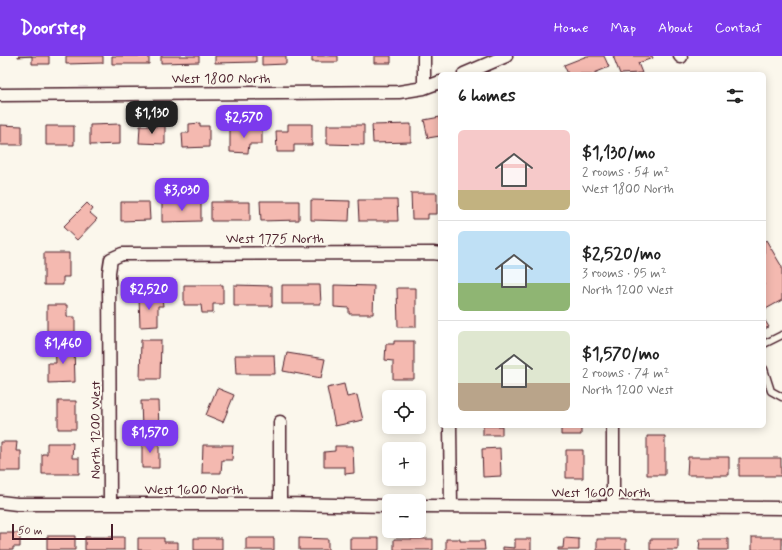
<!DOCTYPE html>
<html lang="en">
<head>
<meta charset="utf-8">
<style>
	:root { --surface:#fff; --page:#f2f2f2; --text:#222; --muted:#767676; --line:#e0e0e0; --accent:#7c3aed }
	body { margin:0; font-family:Mynerve,sans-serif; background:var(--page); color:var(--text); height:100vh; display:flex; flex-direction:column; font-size:15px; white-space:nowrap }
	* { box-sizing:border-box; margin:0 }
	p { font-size:13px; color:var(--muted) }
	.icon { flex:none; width:22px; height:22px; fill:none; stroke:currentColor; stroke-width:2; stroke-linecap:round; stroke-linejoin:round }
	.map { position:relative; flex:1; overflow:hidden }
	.sheet { position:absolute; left:438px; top:16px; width:328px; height:356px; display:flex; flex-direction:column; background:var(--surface); border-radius:6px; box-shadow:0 2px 10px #0003 }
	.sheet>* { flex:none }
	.controls { position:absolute; left:382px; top:334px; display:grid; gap:8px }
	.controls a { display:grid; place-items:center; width:44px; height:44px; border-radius:6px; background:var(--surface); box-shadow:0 2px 10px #0003; font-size:20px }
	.scale { position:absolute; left:12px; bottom:10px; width:101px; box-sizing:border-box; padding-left:4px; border:2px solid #4a1f2b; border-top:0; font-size:11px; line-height:14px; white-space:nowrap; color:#4a1f2b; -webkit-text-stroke:3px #fbf7ec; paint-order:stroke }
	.price { position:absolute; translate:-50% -34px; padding:0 9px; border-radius:8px; background:var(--accent); color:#fff; font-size:13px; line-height:26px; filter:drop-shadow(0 1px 2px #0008) }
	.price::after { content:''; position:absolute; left:50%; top:24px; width:12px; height:9px; margin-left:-6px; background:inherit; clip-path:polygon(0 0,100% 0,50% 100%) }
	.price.on { background:#222; color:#fff }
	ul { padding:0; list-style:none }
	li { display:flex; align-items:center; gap:12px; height:100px; padding:0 20px }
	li+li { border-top:1px solid var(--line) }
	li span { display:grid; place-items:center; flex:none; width:112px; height:80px; border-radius:6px; color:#555 }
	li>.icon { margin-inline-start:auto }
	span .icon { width:48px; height:48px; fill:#fffc; stroke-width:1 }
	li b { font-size:17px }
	h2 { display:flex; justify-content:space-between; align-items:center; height:48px; padding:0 20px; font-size:17px }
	header { display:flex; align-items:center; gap:24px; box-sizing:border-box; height:56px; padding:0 20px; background:var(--accent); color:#fff }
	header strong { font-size:19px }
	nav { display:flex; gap:22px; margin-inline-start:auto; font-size:14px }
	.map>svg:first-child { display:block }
	.building { fill:#f4b9b0; stroke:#4a1f2b }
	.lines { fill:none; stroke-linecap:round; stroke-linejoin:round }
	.lane-casing { stroke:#4a1f2b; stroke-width:9 }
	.street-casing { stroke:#4a1f2b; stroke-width:15 }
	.lane { stroke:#fbf7ec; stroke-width:6 }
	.street { stroke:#fbf7ec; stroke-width:12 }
	.labels { text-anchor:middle; stroke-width:4; stroke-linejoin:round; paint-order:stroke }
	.street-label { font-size:14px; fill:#4a1f2b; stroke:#fbf7ec }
</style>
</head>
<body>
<header>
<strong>Doorstep</strong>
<nav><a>Home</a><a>Map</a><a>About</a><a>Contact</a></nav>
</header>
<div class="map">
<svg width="782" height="494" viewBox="0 0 782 494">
	<rect width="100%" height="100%" fill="#fbf7ec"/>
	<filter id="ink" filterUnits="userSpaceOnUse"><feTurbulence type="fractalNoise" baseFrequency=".025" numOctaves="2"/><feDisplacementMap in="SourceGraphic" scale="8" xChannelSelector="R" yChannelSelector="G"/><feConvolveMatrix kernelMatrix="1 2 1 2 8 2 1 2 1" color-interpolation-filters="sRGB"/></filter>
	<g filter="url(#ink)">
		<path class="building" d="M18 0H49V8H32V0L18 1Z
			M66 0H103V7L66 8Z
			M112 0H149V8H112Z
			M161 0H199V6L161 7Z
			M215 0H256V6L215 7Z
			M262 0H286V8L262 9Z
			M312 0H338V6H312Z
			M374 0H391V7H374Z
			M587 0H604L609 11 592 18H568L564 9Z
			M613 0H652L653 2 638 7 642 17 620 18Z
			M440 61V80L428 82 424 64Z
			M200 67V70H209V91L183 92 182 77H189V68Z
			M120 68V88L90 89V69Z
			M288 68H312V89H294V96H277L276 75H288Z
			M411 68V86L373 87 372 69Z
			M0 69 22 70V89H0Z
			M327 69H364V89L327 88Z
			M46 70H74V89H46Z
			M140 70H165V88L139 87Z
			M230 71 262 72V88H249L248 97 230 96Z
			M411 137H437V158H428V163H412Z
			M311 144 350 145 349 165 311 164Z
			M358 144H397L398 165H359Z
			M260 145H299V164L261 165Z
			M121 146H149L150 164 121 165Z
			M201 146V165L162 166V147Z
			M211 146H250V165H211Z
			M87 147 93 153 90 157 97 163 77 184 63 171Z
			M766 184 782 211V244L764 254V186Z
			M44 197H69V221H63V229H44Z
			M184 229H223V248H213V257H202L201 249H184Z
			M234 229 272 230V250H234Z
			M282 229H320L321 248H282Z
			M334 229 374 230 373 258H349V252L334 251Z
			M397 232H416V271H398Z
			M139 242H162L163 250H158V270L140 271Z
			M47 249H67V261H75V276L47 277Z
			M764 263 769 271 764 273Z
			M141 284H161L160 323H140Z
			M394 285H414V323H393V305L385 304 386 288H394Z
			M55 289H74L75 326 48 327V307H56Z
			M287 297 325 303 321 322 283 315Z
			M235 299H274L275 318H236Z
			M344 328 347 341 357 339 363 364 335 370 327 332Z
			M217 332 234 339 223 366 206 359Z
			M58 345H76V373H58Z
			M141 345H158L159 373H142Z
			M483 370H502V379H483Z
			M561 370H581V379H561Z
			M647 380H665V419H647Z
			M142 384H159V412H142Z
			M0 386H17L16 395H21V415H0Z
			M47 387H73L72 402H79V418H42V398H47Z
			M203 389H233L232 404H222L221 417H202Z
			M335 390H353L354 417 345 418V411H324V396L335 395Z
			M410 390V393H390V391Z
			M500 392 501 420 483 421 482 393Z
			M566 394H583V422H566Z
			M688 401H729V419H687Z
			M739 402H781V420H739Z
			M0 477H20V491H13V494H0Z
			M47 480H75V494H47Z
			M85 481H124V494H85Z
			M752 481H782V494H752Z
			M138 482H164V486H178V494H138Z
			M194 482H222V494H194Z
			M246 482H274V494H246Z
			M299 482 328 483V494H299Z
			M350 482H379V494H350Z
			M564 482 579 483V494H558V492H563Z
			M394 483H433V494H394Z
			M446 483H460V485H484L485 494H446Z
			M515 483H531V494H503V491L515 492Z
			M597 483H626V493H631V494H597Z
			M650 483H678V494H650Z
			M700 483H728V494H699Z"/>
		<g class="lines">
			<defs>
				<path id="lane" d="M764 288 782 279
					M764 313 771 335 782 341"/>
				<path id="street" d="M424 0V32
					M680 0 681 1
					M464 18 506 0
					M0 39 399 36 424 32 440 26
					M280 366V448
					M450 370 451 450
					M613 370V451
					M0 446 17 448H283L389 450
					M110 448 109 216 111 203 122 198 433 197 440 198
					M419 450 782 452"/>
			</defs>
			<use href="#lane" class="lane-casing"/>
			<use href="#street" class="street-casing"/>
			<use href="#lane" class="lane"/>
			<use href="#street" class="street"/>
		</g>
	</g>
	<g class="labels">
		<g class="street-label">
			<text x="221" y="27">West 1800 North</text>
			<text x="275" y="187">West 1775 North</text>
			<text transform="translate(95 374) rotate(-90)" y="5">North 1200 West</text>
			<text x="194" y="438">West 1600 North</text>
			<text x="601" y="441">West 1600 North</text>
		</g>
	</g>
</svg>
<div class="controls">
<a><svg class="icon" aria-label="locate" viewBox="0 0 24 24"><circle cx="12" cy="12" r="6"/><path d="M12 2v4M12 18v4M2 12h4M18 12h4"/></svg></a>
<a>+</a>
<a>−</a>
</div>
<div class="scale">50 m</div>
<b class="price on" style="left:152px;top:79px">$1,130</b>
<b class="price" style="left:244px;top:83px">$2,570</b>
<b class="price" style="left:182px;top:156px">$3,030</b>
<b class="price" style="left:149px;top:255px">$2,520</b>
<b class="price" style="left:63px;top:309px">$1,460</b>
<b class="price" style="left:150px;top:398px">$1,570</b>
<section class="sheet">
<h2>6 homes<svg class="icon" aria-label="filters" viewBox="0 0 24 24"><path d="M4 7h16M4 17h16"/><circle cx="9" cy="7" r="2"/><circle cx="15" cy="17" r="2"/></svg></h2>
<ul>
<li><span style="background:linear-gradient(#f6c9c9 75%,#c2b280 0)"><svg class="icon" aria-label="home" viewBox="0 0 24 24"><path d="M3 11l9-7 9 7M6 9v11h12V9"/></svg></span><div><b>$1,130/mo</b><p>2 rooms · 54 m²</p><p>West 1800 North</p></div></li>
<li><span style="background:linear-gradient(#bfe0f5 65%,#8fb573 0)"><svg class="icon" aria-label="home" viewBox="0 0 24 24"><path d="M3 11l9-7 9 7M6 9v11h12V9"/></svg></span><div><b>$2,520/mo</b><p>3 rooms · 95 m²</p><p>North 1200 West</p></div></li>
<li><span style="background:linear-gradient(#dfe7d0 65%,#b9a48a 0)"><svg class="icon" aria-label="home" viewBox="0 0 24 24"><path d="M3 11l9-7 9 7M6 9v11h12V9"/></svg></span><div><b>$1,570/mo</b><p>2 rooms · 74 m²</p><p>North 1200 West</p></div></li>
</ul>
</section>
</div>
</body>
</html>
